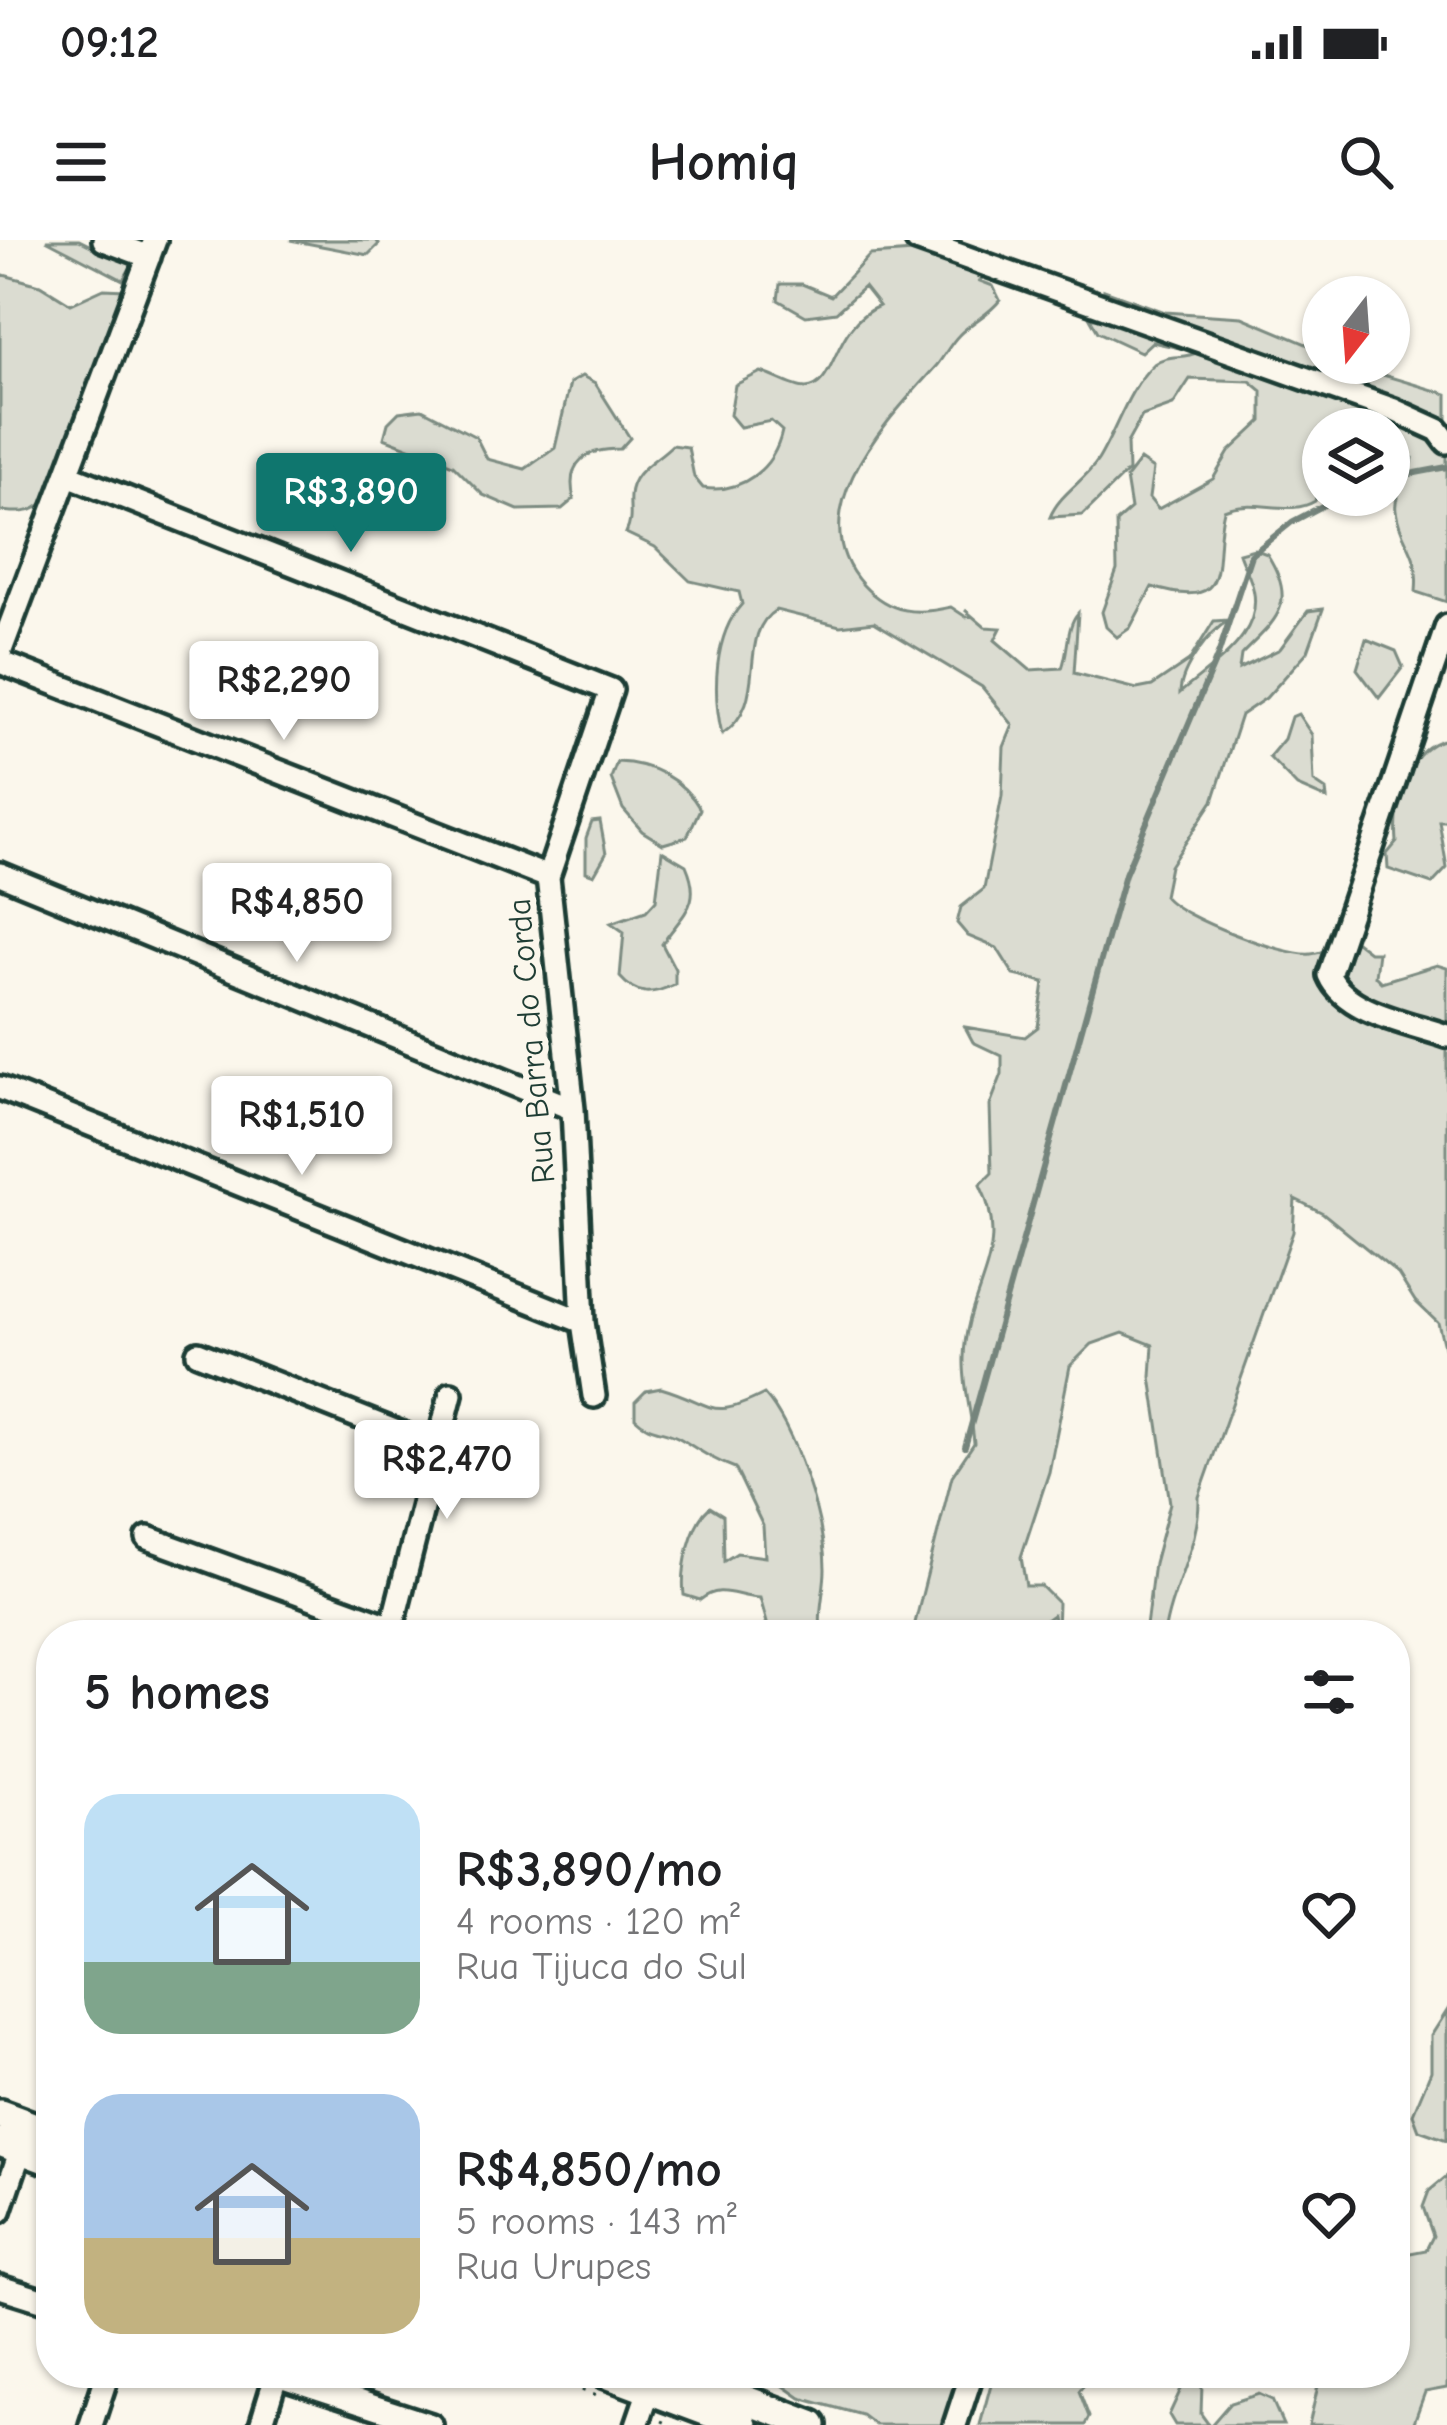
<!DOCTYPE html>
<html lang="en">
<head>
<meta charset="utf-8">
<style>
	:root { --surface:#fff; --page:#f2f2f2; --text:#202124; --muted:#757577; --accent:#0f766e }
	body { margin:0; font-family:"Comic Neue",sans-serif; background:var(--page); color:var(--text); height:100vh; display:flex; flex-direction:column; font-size:45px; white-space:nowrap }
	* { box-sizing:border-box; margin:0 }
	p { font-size:39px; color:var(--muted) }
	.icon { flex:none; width:66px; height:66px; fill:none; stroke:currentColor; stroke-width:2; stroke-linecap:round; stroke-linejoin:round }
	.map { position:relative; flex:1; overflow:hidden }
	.panel { position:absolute; left:36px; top:1380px; width:1374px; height:768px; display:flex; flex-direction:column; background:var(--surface); border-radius:48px; box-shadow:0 3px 9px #0004 }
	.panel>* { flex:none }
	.needle { width:78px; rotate:197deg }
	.tools { position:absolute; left:1302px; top:36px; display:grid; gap:24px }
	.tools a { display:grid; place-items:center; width:108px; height:108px; border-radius:50%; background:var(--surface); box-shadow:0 3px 9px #0004; font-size:60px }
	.price { position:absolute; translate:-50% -102px; padding:0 27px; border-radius:12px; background:#fff; color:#222; font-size:39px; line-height:78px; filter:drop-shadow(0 3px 6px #0008) }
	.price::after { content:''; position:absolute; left:50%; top:72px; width:36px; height:27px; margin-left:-18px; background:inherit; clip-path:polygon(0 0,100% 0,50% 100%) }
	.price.active { background:var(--accent); color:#fff }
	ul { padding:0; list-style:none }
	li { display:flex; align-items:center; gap:36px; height:300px; padding:0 48px }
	li span { display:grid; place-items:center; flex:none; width:336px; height:240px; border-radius:36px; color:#555 }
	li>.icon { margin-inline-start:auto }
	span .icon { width:144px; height:144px; fill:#fffc; stroke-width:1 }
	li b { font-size:51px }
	h2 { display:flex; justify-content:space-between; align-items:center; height:144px; padding:0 48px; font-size:51px }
	.status { display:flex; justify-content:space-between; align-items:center; height:84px; padding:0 60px; background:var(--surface); direction:ltr }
	.status svg { height:33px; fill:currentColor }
	header { display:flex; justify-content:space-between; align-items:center; height:156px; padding:0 48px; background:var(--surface); font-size:54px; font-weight:700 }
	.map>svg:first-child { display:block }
	.green { fill:#dbdcd1; stroke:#7d8c82; stroke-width:3 }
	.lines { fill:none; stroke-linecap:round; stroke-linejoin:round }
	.stream { stroke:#74847b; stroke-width:6 }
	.minor-casing { stroke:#1f3d34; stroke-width:30 }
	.major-casing { stroke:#1f3d34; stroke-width:36 }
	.path { stroke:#1f3d34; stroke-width:3; stroke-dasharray:3 9; stroke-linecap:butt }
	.minor { stroke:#fbf7ec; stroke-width:21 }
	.major { stroke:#fbf7ec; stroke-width:27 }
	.labels { text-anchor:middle; stroke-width:12; stroke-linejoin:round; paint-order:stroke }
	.street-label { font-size:33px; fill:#1f3d34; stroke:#fbf7ec }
</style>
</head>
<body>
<div class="status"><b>09:12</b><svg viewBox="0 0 49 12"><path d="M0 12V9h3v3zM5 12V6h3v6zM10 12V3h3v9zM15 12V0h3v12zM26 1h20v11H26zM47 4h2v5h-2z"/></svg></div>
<header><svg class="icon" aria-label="menu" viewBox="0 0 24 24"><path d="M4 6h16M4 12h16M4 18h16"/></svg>Homiq<svg class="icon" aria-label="search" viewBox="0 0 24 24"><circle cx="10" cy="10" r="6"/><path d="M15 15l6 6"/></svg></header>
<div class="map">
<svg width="1447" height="2185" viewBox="0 0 1447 2185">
	<rect width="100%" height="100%" fill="#fbf7ec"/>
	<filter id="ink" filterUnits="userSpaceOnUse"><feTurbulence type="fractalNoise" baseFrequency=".00833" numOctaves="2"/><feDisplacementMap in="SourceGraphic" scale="24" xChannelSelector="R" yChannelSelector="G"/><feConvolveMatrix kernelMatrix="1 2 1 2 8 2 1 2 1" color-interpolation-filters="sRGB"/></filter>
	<g filter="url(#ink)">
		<path class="green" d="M46 0H79L113 17 123 0H147L123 40Z
			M290 0H376L379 4 368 15Z
			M916 0H950L955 12 986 13 989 28 980 41 993 46 1000 60C989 75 972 81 959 95 950 104 945 115 937 125 889 179 796 272 863 345 890 374 917 375 951 367L966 377 972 376 965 370 985 387 1001 388 995 400 1030 430 1062 428C1069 410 1066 386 1078 373L1074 433 1137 449 1152 446 1189 421 1214 381 1229 380C1208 393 1181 429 1180 453 1211 425 1272 393 1250 339 1247 330 1242 323 1239 313L1254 309 1267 314C1300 366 1274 381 1241 415L1239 429 1280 409 1308 371 1323 369 1308 411 1266 458 1241 475 1213 561 1170 626 1164 656C1179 677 1286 717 1311 714 1327 713 1340 701 1356 702L1369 712H1378L1375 736 1381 742 1437 725 1447 728V1119L1438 1083 1415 1061 1398 1034 1323 973 1295 959 1293 992 1199 1257C1200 1307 1171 1346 1164 1395H1145L1154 1323 1170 1263 1151 1137 1153 1105 1123 1093 1092 1104 1070 1126 1049 1232 1021 1317 1026 1346H1041L1058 1363 1057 1393 1053 1375C1021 1402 980 1366 949 1395H912L952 1236 974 1203C972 1175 963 1146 964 1118 965 1051 1014 1013 980 945L992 933 990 865 1002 834V816L973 802 965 787 1025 797 1038 787 1044 742 1014 735 997 708 968 696 957 683 961 667 984 649 1002 556 1004 507 1013 485 982 447 874 382 840 386 776 370C735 395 771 463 722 494 712 452 714 395 742 364L739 352 690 341 655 307 626 293C633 278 629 271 630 256 631 231 656 221 672 205L688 207 694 237 703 248C741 254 774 229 782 191L771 181 740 187 730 175 735 145 761 132C774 136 794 148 806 148 837 147 831 86 879 66L864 47 836 72 806 76 778 60 780 44H802L831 56 870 15 913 12Z
			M0 34 40 45 71 64 104 49 125 50C115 91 70 235 44 262 31 275 17 272 0 271Z
			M1104 50 1165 72 1242 77 1323 111V123H1343L1447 154V362L1416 352C1420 307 1401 306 1396 271 1393 252 1411 237 1413 218L1389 210V189H1323V233L1315 261C1290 277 1254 257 1224 270 1211 321 1237 373 1152 347L1130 388 1117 397 1106 387 1102 372 1117 330 1116 282 1131 269 1126 238 1140 220 1153 229 1149 258 1158 269 1213 239 1229 212 1262 181V151L1250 141 1190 139 1173 165 1142 176 1127 203 1128 231 1083 275 1050 277C1060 253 1084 242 1098 220 1116 191 1128 148 1154 124 1167 113 1184 120 1198 112L1152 102 1141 112 1098 92 1090 78H1105Z
			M582 136 595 143 630 198 620 209C587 209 565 221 574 259L562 269 518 270 483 255 453 225 384 198 388 183 399 172 422 169 476 197 487 219 525 229 555 208 570 143Z
			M1366 399 1396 411 1403 427 1379 458 1357 429Z
			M1298 474 1312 495 1314 542 1326 550 1327 559 1297 546 1269 517 1284 499 1291 477Z
			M1447 499V581H1439L1447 628 1432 644 1388 629 1387 614 1397 602C1394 566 1406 507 1447 499Z
			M617 522C651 523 683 539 700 569L687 597 663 604 642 591 623 569 611 538Z
			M600 581 606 614 594 635 586 632V598L592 582Z
			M662 611 686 625C703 664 683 673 662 704L675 729V744C653 755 637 757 620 737L624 692 611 683 646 671 656 660Z
			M661 1148C715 1164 709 1182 764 1154 795 1188 825 1282 825 1329 825 1350 817 1375 822 1395H752L767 1383 760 1358C735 1357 721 1343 700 1360L684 1355C681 1329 690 1284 710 1267L723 1275 724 1321 737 1313 765 1317 763 1286 735 1228C713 1220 700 1211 681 1199 665 1189 650 1193 635 1178V1162L646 1151Z
			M1447 1771V1900L1419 1890 1413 1874 1431 1831V1796Z
			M1447 1936V2148L1425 2152 1413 2185H1309L1321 2133H1395V2016L1426 2010 1433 1996 1423 1967 1429 1951Z
			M701 2133H974L953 2185H875L862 2175 801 2158 774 2139 740 2146Z
			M994 2133H1093L1079 2151 1089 2177 1085 2185H980Z
			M1187 2136 1202 2144 1201 2174 1209 2185H1175L1169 2175Z
			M1259 2154 1272 2160 1283 2185H1211L1230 2163Z"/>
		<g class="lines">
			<path class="stream" d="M1389 238 1447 227
				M965 1207 1125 634 1219 412 1251 315 1292 282 1343 255"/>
			<defs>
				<path id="minor" d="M104 0 149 17
					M917 0 1394 170 1438 190 1447 202
					M68 235 611 450 548 637 573 869 583 1082 594 1156
					M1447 386 1329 735C1345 773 1410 783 1447 796
					M0 413 155 0
					M0 422 548 637
					M0 634 573 869
					M0 848 583 1082
					M198 1113 435 1207
					M148 1298 392 1387
					M390 1395 451 1154
					M0 1971 21 1909
					M0 2047 51 2063
					M271 2133 431 2185
					M91 2185 108 2133
					M261 2185 277 2133
					M637 2185 649 2150
					M955 2185 972 2133"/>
				<path id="major" d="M0 1874 51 1893
					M0 1902 51 1921
					M604 2133 743 2185
					M675 2133 812 2185"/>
			</defs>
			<use href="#minor" class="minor-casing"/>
			<use href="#major" class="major-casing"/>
			<path class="path" d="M537 2133 597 2156
				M662 2181 671 2185"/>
			<use href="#minor" class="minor"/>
			<use href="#major" class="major"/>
		</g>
	</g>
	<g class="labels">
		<g class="street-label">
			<text transform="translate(530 801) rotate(-95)" y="12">Rua Barra do Corda</text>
		</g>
	</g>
</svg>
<div class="tools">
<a><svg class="needle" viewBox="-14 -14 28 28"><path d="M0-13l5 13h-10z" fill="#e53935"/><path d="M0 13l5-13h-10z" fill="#757577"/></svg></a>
<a><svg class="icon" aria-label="layers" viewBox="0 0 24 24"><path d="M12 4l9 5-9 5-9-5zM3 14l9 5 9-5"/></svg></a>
</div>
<b class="price active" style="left:351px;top:315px">R$3,890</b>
<b class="price" style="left:284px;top:503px">R$2,290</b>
<b class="price" style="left:297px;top:725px">R$4,850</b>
<b class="price" style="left:302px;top:938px">R$1,510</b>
<b class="price" style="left:447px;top:1282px">R$2,470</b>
<section class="panel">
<h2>5 homes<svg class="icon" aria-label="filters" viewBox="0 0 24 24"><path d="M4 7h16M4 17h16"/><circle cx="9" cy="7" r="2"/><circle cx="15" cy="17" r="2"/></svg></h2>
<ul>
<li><span style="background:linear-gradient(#bfe0f5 70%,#7fa58c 0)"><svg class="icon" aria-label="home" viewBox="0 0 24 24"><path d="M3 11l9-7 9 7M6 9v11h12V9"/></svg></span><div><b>R$3,890/mo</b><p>4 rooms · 120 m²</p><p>Rua Tijuca do Sul</p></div><svg class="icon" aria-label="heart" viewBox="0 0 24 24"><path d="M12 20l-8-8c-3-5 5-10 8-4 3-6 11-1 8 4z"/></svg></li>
<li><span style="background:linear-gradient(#a9c7e8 60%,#c2b280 0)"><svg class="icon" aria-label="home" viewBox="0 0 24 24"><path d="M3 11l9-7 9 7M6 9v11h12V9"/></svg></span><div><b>R$4,850/mo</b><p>5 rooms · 143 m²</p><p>Rua Urupes</p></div><svg class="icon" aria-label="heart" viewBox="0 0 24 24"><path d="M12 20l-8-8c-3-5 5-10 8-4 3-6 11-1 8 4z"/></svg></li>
</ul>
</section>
</div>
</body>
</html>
